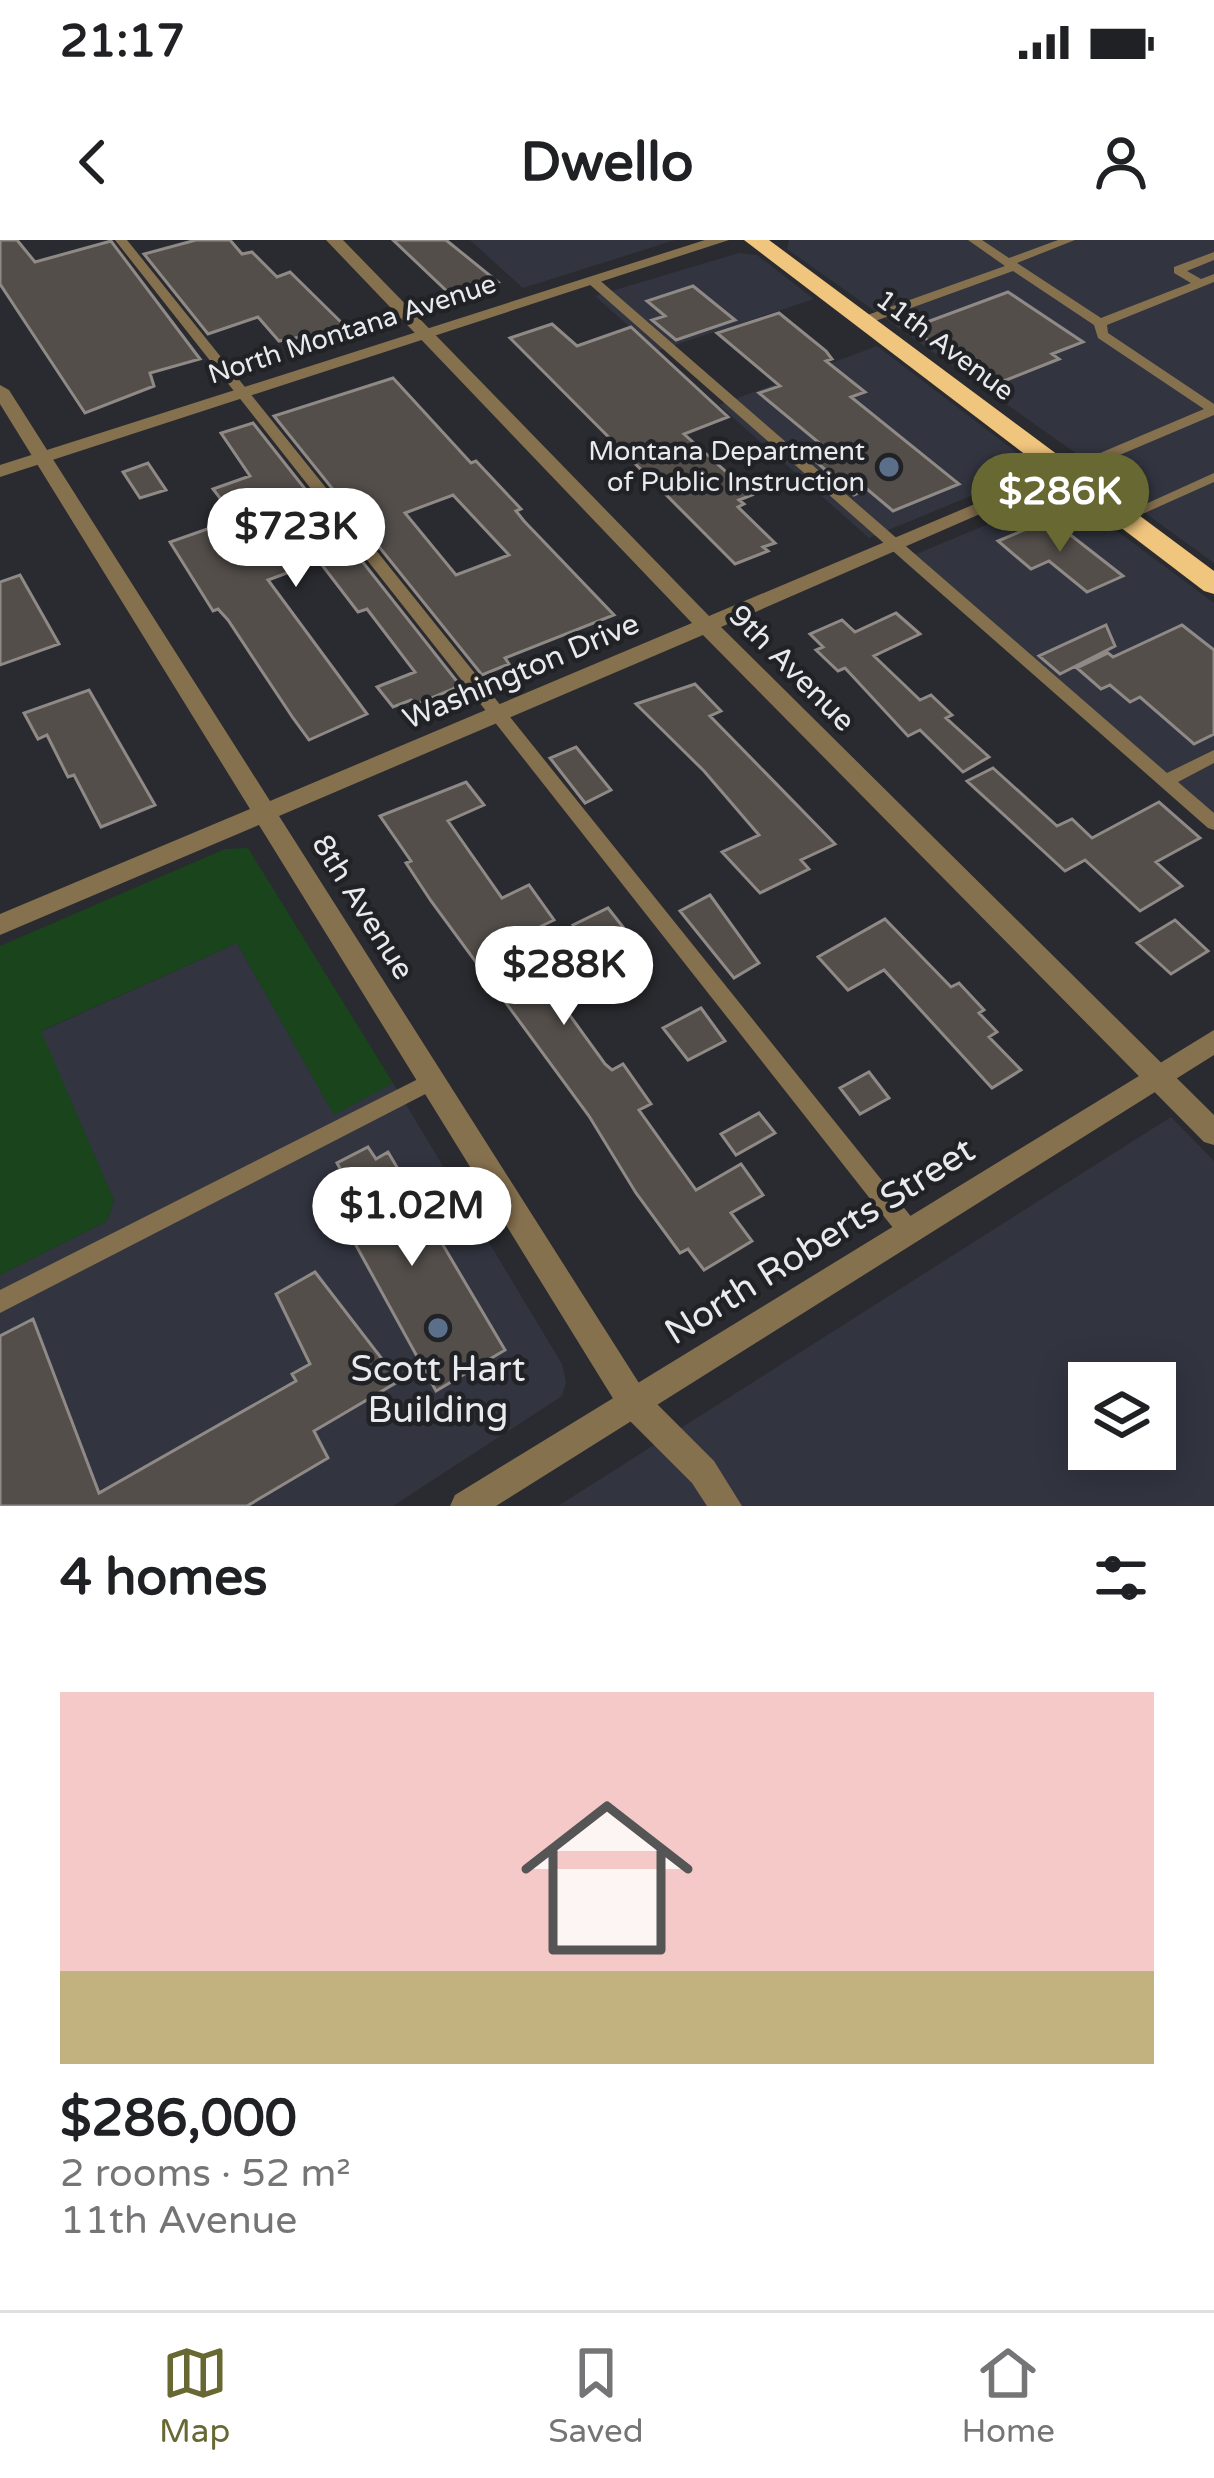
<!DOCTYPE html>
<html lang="en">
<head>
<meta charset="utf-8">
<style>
	:root { --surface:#fff; --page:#f6f6f6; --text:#202124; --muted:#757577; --line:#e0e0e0; --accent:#676832 }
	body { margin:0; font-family:"Varela Round",sans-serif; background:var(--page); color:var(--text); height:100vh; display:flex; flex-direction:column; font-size:45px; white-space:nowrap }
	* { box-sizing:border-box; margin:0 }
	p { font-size:39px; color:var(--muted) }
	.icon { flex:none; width:66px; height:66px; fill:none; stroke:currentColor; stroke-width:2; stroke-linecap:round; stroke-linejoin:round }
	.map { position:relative; height:1266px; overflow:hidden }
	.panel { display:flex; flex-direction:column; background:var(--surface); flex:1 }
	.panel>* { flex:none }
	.tools { position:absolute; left:1068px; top:1122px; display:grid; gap:24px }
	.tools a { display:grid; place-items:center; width:108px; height:108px; border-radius:0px; background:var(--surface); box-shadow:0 6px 30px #0003; font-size:60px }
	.price { position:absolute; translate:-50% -102px; padding:0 27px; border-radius:42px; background:#fff; color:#222; font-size:39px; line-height:78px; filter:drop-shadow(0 3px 6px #0008) }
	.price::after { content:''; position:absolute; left:50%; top:72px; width:36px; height:27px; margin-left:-18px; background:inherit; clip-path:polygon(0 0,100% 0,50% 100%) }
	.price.current { background:var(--accent); color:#fff }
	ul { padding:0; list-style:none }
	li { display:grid; align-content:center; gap:24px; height:636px; padding:0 60px }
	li+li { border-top:3px solid var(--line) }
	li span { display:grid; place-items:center; height:372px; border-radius:0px; color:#555 }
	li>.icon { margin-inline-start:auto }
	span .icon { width:216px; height:216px; fill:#fffc; stroke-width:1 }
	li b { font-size:51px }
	h2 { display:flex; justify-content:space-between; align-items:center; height:144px; padding:0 60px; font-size:51px }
	.status { display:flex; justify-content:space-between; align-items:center; height:84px; padding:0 60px; background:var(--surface); direction:ltr }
	.status svg { height:33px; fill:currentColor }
	header { display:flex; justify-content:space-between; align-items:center; height:156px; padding:0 60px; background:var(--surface); font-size:54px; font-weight:700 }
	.tabs { display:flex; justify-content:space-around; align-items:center; height:168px; border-top:3px solid var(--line); background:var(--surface); font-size:33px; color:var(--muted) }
	.tabs a { display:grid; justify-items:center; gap:6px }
	.tabs .current { color:var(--accent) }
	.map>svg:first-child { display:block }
	.built { fill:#323540; fill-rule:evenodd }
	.green { fill:#19441c }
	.building { fill:#534e4a; stroke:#908a87; stroke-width:3; fill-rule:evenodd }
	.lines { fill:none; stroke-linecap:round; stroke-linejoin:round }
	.service { fill:#86714f; fill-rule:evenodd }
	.minor { fill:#86714f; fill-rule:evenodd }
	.tertiary { fill:#86714f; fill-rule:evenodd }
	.trunk { fill:#f0c57d; fill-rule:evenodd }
	.service-dot { fill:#5c6f8a; stroke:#212226; stroke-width:4.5 }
	.labels { text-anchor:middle; stroke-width:9; stroke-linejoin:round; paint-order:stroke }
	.far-street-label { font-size:27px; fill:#e9eaed; stroke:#212226 }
	.far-poi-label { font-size:27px; fill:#e9eaed; stroke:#212226; text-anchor:end }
	.street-label { font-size:30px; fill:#e9eaed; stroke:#212226 }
	.near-street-label { font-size:36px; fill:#e9eaed; stroke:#212226 }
	.near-poi-label { font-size:36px; fill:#e9eaed; stroke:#212226 }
</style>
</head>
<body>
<div class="status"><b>21:17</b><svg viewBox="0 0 49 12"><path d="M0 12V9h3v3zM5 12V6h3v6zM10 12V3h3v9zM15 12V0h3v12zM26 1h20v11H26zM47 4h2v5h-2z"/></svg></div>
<header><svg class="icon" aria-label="back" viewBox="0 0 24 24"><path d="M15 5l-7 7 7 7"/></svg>Dwello<svg class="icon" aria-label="person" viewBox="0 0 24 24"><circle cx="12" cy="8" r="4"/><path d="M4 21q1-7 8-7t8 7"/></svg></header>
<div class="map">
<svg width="1214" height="1266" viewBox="0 0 1214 1266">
	<rect width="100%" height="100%" fill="#2a2b30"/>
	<path class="built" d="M470 0H675L523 48Z
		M789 0H1214V323L1108 246V236L787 9Z
		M739 13 757 15 814 59 657 111 595 56Z
		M877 106 1029 222V232L869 298 719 165Z
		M1056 256 1075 260 1214 363V589L902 320Z
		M237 703 334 874 393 843 562 1124 566 1142 562 1156 393 1266H0V1035L107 981 114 961 40 792Z
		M1171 877 1214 921V1266H558ZM1089 1143H1155V1209H1089Z"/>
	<path class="green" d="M248 608 393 843 334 875 237 703 41 791 114 960 107 981 0 1035V706L225 609Z"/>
	<path class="building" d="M0 0H17L35 22 111 1 200 119 150 133 154 146 85 173 0 44Z
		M196 0H230L242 14 252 12 277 37 290 32 347 88 279 101 258 77 208 94 144 14Z
		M393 0H446L498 42 451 55Z
		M693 46 735 80 676 100 652 80 665 76 647 61Z
		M1008 52 1083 102 1052 114 1059 119 991 146 911 88Z
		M779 73 826 111 832 119 826 121 865 152 851 157 959 244 893 271 867 249 854 255 806 213 823 206 759 153 780 146 717 93Z
		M552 84 577 106 631 87 728 177 684 194 752 255 739 260 744 264 738 267 775 303 763 307 768 311 735 324 510 98Z
		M393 138 471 223 476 221 521 269 516 271 524 281 614 375 505 418 509 424 482 435 274 176ZM453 255 509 315 456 335 405 273Z
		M253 183 459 444 453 449 415 465 411 460 393 467 377 447 415 432 367 369 358 372 319 321 268 340 367 474 309 500 293 478 228 380 218 369 213 371 170 302 236 279 213 249 250 236 221 193Z
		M148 223 166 250 140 258 123 232Z
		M1050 279 1123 336 1087 352 1049 321 1031 329 998 301Z
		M20 335 59 404 0 425V342Z
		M896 373 920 394 874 416 920 460 931 455 952 475 946 478 989 517 963 532 920 490 908 496 845 428 838 431 816 410 823 407 810 394 842 380 855 392Z
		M1106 385 1115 406 1060 434 1039 416Z
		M1182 385 1214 410V494L1194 504 1140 457 1130 462 1110 445 1101 449 1077 428 1108 413 1113 417Z
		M695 444 721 471 710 476 835 604 801 620 809 629 760 653 722 612 759 595 704 531 636 464Z
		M89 450 155 565 101 587 74 535 68 537 47 495 38 499 24 473Z
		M576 507 611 550 585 563 550 518Z
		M993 528 1057 586 1072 579 1092 598 1159 562 1200 598 1156 622 1182 646 1140 671 1085 620 1065 631 967 541Z
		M466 542 484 565 448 581 502 658 529 645 554 680 517 698 553 752 605 824 612 830 623 824 651 864 639 870 696 950 741 924 763 955 731 973 752 1001 704 1030 688 1009 680 1013 636 953 589 876 431 661 406 623 411 621 380 576Z
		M710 655 759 723 734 738 680 671Z
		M608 668 634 701 598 720 573 685Z
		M885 679 951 747 959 743 984 770 979 773 997 792 989 797 1021 830 992 848 884 730 848 750 818 717Z
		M1175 680 1208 711 1171 734 1137 703Z
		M701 768 725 801 688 820 663 788Z
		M869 832 889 858 860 874 840 848Z
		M759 873 775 893 736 915 721 894Z
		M368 907 376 919 388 912 505 1110 436 1151 324 947 344 936 337 923Z
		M315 1032 399 1141 314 1191 328 1218 247 1266H0V1096L33 1079 99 1253 296 1141 292 1134 310 1124 276 1054Z"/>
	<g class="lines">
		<path class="service" d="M115 0H127L917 984 920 991 917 998 909 1001 901 998Z
			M968 0H982L1009 18 1058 0H1075L1017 23 1101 78 1191 43 1174 33V27L1214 12V20L1187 31 1201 39 1214 34V42L1107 85 1108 93 1214 164V175L1070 236H1060V230L1204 169 1098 98 1094 85 1013 31 867 84H859V78L1005 26Z
			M588 37H596L1167 533 1214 510V523L1178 542 1214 573V590L1208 588 588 43Z
			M1214 233V242L1129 280 1124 282 1117 277Z
			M432 832 439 835 442 841 439 847 0 1073V1050Z"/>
		<path class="minor" d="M326 0H343L709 376 1058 229H1072L1074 233 721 387 1214 875V905L1204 902 703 395 279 576 644 1151 714 1221 742 1266H707L692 1243 622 1173 259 585 0 695V674L250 569 0 164V145L9 150 270 561 692 383Z"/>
		<path class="tertiary" d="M705 0H729L0 237V225Z
			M1214 790V815L496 1266H450L455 1255Z"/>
		<path class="trunk" d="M744 0H769L1214 331V354L1204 351Z"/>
	</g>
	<g class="service-dot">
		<circle cx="889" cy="227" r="12"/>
		<circle cx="438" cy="1088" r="12"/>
	</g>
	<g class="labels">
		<g class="far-street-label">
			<text transform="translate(352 89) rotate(-18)" y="9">North Montana Avenue</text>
			<text transform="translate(945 105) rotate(37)" y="9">11th Avenue</text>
		</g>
		<g class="far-poi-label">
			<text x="865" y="220">Montana Department<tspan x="865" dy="31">of Public Instruction</tspan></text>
		</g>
		<g class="street-label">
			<text transform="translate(792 428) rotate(45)" y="10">9th Avenue</text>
			<text transform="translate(521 431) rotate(-23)" y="10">Washington Drive</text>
			<text transform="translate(363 667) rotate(58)" y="10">8th Avenue</text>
		</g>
		<g class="near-street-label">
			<text transform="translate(819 1000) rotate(-32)" y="13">North Roberts Street</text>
		</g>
		<g class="near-poi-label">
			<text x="438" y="1141">Scott Hart<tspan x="438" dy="41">Building</tspan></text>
		</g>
	</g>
</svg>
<div class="tools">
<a><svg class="icon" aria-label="layers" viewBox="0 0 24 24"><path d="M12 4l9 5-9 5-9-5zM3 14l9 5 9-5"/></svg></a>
</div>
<b class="price current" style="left:1060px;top:315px">$286K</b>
<b class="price" style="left:296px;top:350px">$723K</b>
<b class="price" style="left:564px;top:788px">$288K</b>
<b class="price" style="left:412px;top:1029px">$1.02M</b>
</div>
<section class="panel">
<h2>4 homes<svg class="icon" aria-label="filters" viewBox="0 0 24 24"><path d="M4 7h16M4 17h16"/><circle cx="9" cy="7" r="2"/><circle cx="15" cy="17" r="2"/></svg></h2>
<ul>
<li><span style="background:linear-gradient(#f6c9c9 75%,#c2b280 0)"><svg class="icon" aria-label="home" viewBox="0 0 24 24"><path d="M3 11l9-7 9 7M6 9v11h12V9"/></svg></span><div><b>$286,000</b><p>2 rooms · 52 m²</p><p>11th Avenue</p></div></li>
</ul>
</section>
<nav class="tabs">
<a class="current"><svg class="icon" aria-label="map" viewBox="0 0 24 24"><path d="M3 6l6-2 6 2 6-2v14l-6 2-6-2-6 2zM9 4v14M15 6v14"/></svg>Map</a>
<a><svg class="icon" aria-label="saved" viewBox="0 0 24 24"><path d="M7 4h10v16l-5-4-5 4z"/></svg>Saved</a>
<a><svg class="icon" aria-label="home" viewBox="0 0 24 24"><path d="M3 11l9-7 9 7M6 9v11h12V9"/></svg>Home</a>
</nav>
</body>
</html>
